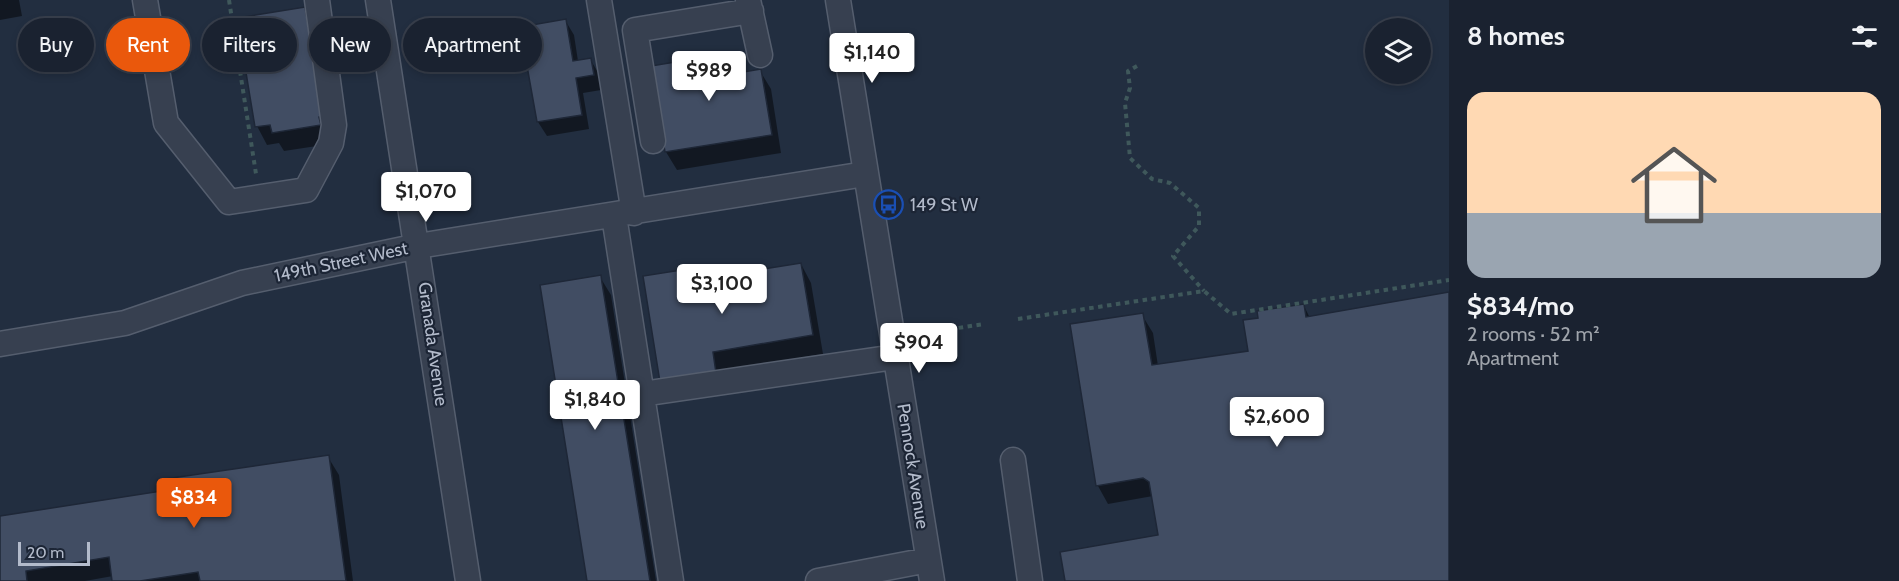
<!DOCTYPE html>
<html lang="en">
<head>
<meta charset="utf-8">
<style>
	:root { --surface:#1a2230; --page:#272f3c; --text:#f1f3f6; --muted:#9fa4ab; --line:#383f4c; --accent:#ea580c }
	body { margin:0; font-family:Cabin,sans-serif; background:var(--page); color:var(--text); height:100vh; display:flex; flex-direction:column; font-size:22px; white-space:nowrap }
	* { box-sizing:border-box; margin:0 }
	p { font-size:20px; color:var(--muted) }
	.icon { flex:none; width:33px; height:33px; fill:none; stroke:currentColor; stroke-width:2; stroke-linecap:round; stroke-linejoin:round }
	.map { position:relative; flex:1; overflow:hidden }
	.details { display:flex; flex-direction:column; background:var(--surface); width:450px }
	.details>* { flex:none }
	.guide { position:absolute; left:18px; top:18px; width:570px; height:54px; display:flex; gap:12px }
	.buttons { position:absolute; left:1365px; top:18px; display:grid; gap:12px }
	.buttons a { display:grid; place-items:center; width:66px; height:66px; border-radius:50%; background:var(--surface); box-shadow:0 3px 9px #0003,0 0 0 2px var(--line); font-size:30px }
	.scale { position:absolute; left:18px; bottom:15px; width:72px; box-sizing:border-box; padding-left:6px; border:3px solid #b3bbcb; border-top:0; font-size:16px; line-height:21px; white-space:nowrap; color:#b3bbcb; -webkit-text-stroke:4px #1c2535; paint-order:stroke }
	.price { position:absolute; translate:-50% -51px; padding:0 14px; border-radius:6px; background:#fff; color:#222; font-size:20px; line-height:39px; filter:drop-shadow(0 2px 3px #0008) }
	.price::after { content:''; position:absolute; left:50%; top:36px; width:18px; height:14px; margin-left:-9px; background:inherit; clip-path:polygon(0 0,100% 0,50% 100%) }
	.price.selected { background:var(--accent); color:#fff }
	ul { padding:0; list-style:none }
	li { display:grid; align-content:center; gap:12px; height:318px; padding:0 18px }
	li+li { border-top:2px solid var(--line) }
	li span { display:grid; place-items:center; height:186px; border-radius:18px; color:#555 }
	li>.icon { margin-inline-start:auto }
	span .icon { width:108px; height:108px; fill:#fffc; stroke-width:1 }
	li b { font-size:26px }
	h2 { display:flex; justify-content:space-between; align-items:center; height:72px; padding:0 18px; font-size:26px }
	.pill { padding:0 21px; border-radius:27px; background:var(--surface); box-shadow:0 3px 9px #0003,0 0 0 2px var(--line); font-size:21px; line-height:54px }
	.pill.selected { background:var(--accent); color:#fff }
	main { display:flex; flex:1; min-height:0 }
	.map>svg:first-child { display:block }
	.shadow { fill:#0007 }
	.building { fill:#414d63; stroke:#1e2737; stroke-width:1.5 }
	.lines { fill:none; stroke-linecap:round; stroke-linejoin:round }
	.minor-casing { stroke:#555e6e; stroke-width:27 }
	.path { stroke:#3f585b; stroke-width:4; stroke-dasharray:4.5 4.5; stroke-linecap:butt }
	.minor { stroke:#374050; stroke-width:24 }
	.labels { text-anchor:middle; stroke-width:4.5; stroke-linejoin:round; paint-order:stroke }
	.poi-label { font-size:18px; fill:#b3bbcb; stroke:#1c2535; text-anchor:start }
	.street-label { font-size:18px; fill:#b3bbcb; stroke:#1c2535 }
</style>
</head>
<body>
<main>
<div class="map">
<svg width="1449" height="581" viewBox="0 0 1449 581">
	<rect width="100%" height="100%" fill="#222e40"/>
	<path class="shadow" d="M0 0H19L22 16 0 20Z
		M305 9 315 27 330 144 284 151 279 143 267 145 257 126Z
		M565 20 574 35 578 61 590 59 599 74 601 90 583 93 589 129 547 136 538 122Z
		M734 54 745 73 760 71 771 89 781 153 677 170 666 152 653 67Z
		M801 264 811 283 823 354 723 370 672 400 693 270 700 281Z
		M600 277 611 295 656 581H588Z
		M1449 293V581H1066L1160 536 1153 496 1108 504 1098 486 1072 325 1142 315 1153 333 1158 366 1250 352 1259 319 1304 306 1310 318Z
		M328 457 339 475 353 581H114L113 576 85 581H0V517L164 493Z"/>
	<path class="building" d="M305 7 324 116 319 117 321 125 272 133 270 125 255 127 237 18Z
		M566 19 573 61 591 58 594 75 576 78 582 115 537 122 520 27Z
		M735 52 738 73 761 69 772 135 665 152 651 66Z
		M801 263 813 335 713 352 716 373 660 382 643 276 694 268 696 280Z
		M601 275 602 283 650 581H587L540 285Z
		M1449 292V581H1065L1060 552 1158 535 1149 482 1143 478 1096 486 1070 324 1143 313 1152 365 1248 351 1243 320 1258 318 1257 311 1304 304 1306 317Z
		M329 455 346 581H200L198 572 140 581H112L109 557 26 571 27 581H0V516L162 491 158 480Z"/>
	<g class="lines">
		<defs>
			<path id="minor" d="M145 0 166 123 229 202 306 190 331 143 334 125 317 0
				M378 0 468 581
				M599 0 634 213
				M748 0 760 55
				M838 0 932 581
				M653 141 635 30 751 11
				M614 216 671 581
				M0 344 125 323 242 283 418 246 865 174
				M642 394 895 357
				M1013 460 1030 581
				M818 581 928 560"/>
		</defs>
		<use href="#minor" class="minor-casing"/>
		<path class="path" d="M229 0 256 174
			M1137 66 1128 71 1130 88 1125 103 1130 158 1152 179 1170 183 1199 208V226L1173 256 1204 291
			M1018 319 1204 291 1231 314 1449 280
			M932 332 984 324"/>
		<use href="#minor" class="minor"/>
	</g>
	<defs>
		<symbol id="bus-ring" viewBox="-11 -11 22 22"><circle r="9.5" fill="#1c2535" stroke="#1a4fb4" stroke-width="1.5"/><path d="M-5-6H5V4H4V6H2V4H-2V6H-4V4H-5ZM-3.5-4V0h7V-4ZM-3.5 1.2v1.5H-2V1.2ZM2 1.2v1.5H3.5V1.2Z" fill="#1a4fb4"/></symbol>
	</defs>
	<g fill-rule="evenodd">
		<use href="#bus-ring" x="872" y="188" width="33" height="33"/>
	</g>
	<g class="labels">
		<g class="poi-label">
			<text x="910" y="211">149 St W</text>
		</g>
		<g class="street-label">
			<text transform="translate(341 262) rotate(-12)" y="6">149th Street West</text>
			<text transform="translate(433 344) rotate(82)" y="6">Granada Avenue</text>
			<text transform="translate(913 466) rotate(81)" y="6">Pennock Avenue</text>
		</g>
	</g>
</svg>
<div class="buttons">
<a><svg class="icon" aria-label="layers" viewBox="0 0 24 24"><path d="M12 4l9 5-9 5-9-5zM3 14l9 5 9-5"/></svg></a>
</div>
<div class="scale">20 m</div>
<b class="price" style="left:872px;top:84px">$1,140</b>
<b class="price" style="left:709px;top:102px">$989</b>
<b class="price" style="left:426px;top:223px">$1,070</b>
<b class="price" style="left:722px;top:315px">$3,100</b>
<b class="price" style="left:919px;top:374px">$904</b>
<b class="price" style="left:595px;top:431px">$1,840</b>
<b class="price" style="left:1277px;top:448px">$2,600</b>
<b class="price selected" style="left:194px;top:529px">$834</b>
<div class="guide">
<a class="pill">Buy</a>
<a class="pill selected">Rent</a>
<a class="pill">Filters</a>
<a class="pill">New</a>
<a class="pill">Apartment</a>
</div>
</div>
<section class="details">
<h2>8 homes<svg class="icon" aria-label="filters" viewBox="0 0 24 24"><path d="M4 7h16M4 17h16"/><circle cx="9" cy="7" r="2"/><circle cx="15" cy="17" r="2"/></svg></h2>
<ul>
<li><span style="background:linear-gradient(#ffd9b3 65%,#9aa5b1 0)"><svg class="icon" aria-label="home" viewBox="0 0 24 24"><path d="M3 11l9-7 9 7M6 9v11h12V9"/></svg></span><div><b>$834/mo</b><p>2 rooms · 52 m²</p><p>Apartment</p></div></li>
</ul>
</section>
</main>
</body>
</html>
